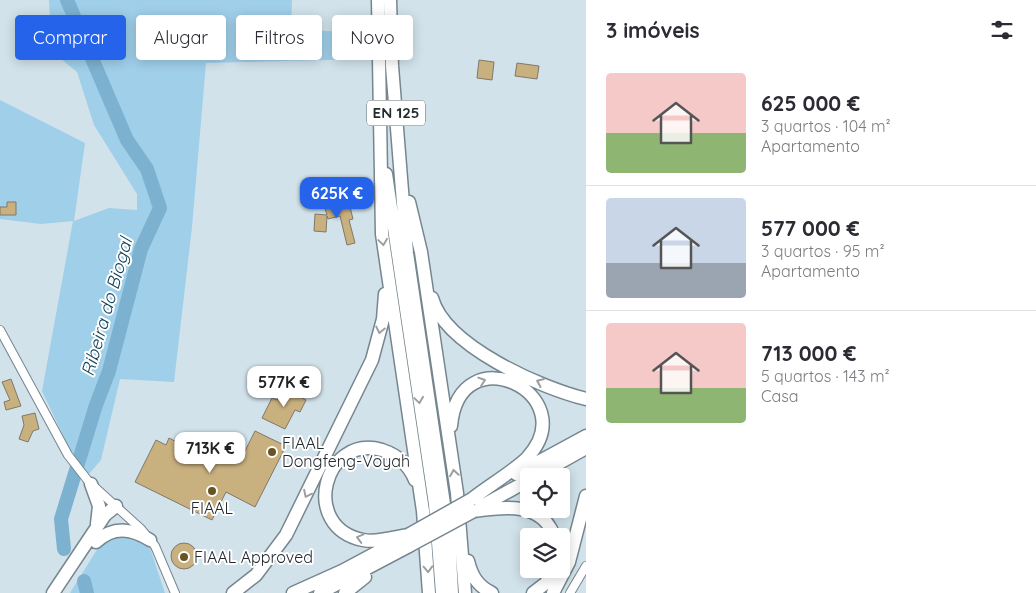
<!DOCTYPE html>
<html lang="pt">
<head>
<meta charset="utf-8">
<style>
	:root { --surface:#fff; --page:#f7f7f7; --text:#2b2b33; --muted:#7c7c81; --line:#e1e1e2; --accent:#2563eb }
	body { margin:0; font-family:Quicksand,sans-serif; background:var(--page); color:var(--text); height:100vh; display:flex; flex-direction:column; font-size:19px; white-space:nowrap }
	* { box-sizing:border-box; margin:0 }
	p { font-size:16px; color:var(--muted) }
	.icon { flex:none; width:28px; height:28px; fill:none; stroke:currentColor; stroke-width:2; stroke-linecap:round; stroke-linejoin:round }
	.map { position:relative; flex:1; overflow:hidden }
	.drawer { display:flex; flex-direction:column; background:var(--surface); width:450px }
	.drawer>* { flex:none }
	.guide { position:absolute; left:15px; top:15px; width:475px; height:45px; display:flex; gap:10px }
	.tools { position:absolute; left:520px; top:468px; display:grid; gap:10px }
	.tools a { display:grid; place-items:center; width:50px; height:50px; border-radius:5px; background:var(--surface); box-shadow:0 2px 12px #0003; font-size:25px }
	.price { position:absolute; translate:-50% -42px; padding:0 11px; border-radius:10px; background:#fff; color:#222; font-size:16px; line-height:32px; filter:drop-shadow(0 1px 2px #0008) }
	.price::after { content:''; position:absolute; left:50%; top:30px; width:15px; height:11px; margin-left:-8px; background:inherit; clip-path:polygon(0 0,100% 0,50% 100%) }
	.price.on { background:var(--accent); color:#fff }
	ul { padding:0; list-style:none }
	li { display:flex; align-items:center; gap:15px; height:125px; padding:0 20px }
	li+li { border-top:1px solid var(--line) }
	li span { display:grid; place-items:center; flex:none; width:140px; height:100px; border-radius:5px; color:#555 }
	li>.icon { margin-inline-start:auto }
	span .icon { width:60px; height:60px; fill:#fffc; stroke-width:1 }
	li b { font-size:21px }
	h2 { display:flex; justify-content:space-between; align-items:center; height:60px; padding:0 20px; font-size:21px }
	.chip { padding:0 18px; border-radius:5px; background:var(--surface); box-shadow:0 2px 12px #0003; font-size:18px; line-height:45px }
	.chip.on { background:var(--accent); color:#fff }
	main { display:flex; flex:1; min-height:0 }
	.map>svg:first-child { display:block }
	.green { fill:#9fcfe9 }
	.lines { fill:none; stroke-linecap:round; stroke-linejoin:round }
	.river { stroke:#7cb2d0; stroke-width:14 }
	.building { fill:#c9b07f; stroke:#80786a }
	.minor-casing { stroke:#76868f; stroke-width:10 }
	.primary-casing { stroke:#76868f; stroke-width:15 }
	.minor { stroke:#fff; stroke-width:8 }
	.primary { stroke:#fff; stroke-width:12 }
	.primary-bridge-casing { stroke:#76868f; stroke-width:15; stroke-linecap:butt }
	.primary-bridge { stroke:#fff; stroke-width:12 }
	.oneway { stroke:#9c9fa1 }
	.poi-dot { fill:#695322; stroke:#fff; stroke-width:2 }
	.labels { text-anchor:middle; stroke-width:4; stroke-linejoin:round; paint-order:stroke }
	.shield { fill:#fff; stroke:#666a6d; stroke-width:1 }
	.shield-label { font-size:15px; font-weight:bold; fill:#242a2e }
	.poi-label { font-size:16px; fill:#242a2e; stroke:#fff; text-anchor:start }
	.water-label { font-size:18px; font-style:italic; fill:#0f3d52; stroke:#fff }
</style>
</head>
<body>
<main>
<div class="map">
<svg width="586" height="593" viewBox="0 0 586 593">
	<rect width="100%" height="100%" fill="#d1e2eb"/>
	<path class="green" d="M49 0H292L291 30 362 32 371 59 206 63 192 227 174 382 120 379 101 460 88 475 68 446 42 391 73 221 41 224 0 219V100L85 143 74 221 109 208 137 210V194L94 125 77 72 61 59 51 41Z
		M111 536 141 538 150 548 165 593H70L101 543Z"/>
	<g class="lines">
		<path class="river" d="M64 549 61 519 96 405 109 371 141 249 160 208 147 169 127 140 67 0
			M84 581 87 593"/>
	</g>
	<path class="building" d="M479 60 494 62 492 80 477 78Z
		M517 63 539 66 537 79 515 76Z
		M348 199 353 219 349 220 355 243 347 245 340 216 328 219 327 216 326 232 314 231 315 214 327 215 324 205Z
		M7 202H16V215H0V207H7Z
		M11 379 21 406 6 410 4 402 10 400 2 382Z
		M284 388 306 400 300 412 295 410 285 429 262 418 272 398 277 400Z
		M35 413 39 429 33 431 28 442 19 439 24 425 22 416Z
		M255 431 286 446 255 507 226 492 212 520 135 482 156 440 166 445 169 438 213 461 218 450 240 461Z
		M171 556a13 13 0 1 1 26 0a13 13 0 1 1-26 0Z"/>
	<g class="lines">
		<defs>
			<path id="minor" d="M0 330 68 455 89 482 141 529 155 546 175 593
				M570 593 586 566"/>
			<path id="primary" d="M378 0 382 234 423 511 429 593
				M390 0 392 66 407 253 449 538 452 593
				M386 174 435 504 442 593
				M409 202 421 252 457 493 465 593
				M432 298C445 346 541 388 586 399
				M451 426C459 333 586 394 527 458 515 470 487 487 472 499
				M516 474 586 436
				M536 476 586 448
				M91 484 99 506 97 524
				M480 507 529 480
				M474 511C503 507 542 501 554 536
				M408 535C394 537 378 543 363 540 299 527 324 433 382 450 397 455 409 465 415 480
				M96 542C113 526 131 528 150 540
				M468 561C472 577 478 586 492 593
				M53 593 105 515 116 506
				M233 593 256 575 286 535 372 360 383 319 385 294
				M293 593 342 571 400 540
				M320 593 409 546
				M345 593 365 577
				M533 593 546 583 553 569
				M553 593 569 562 586 496"/>
		</defs>
		<use href="#minor" class="minor-casing"/>
		<use href="#primary" class="primary-casing"/>
		<use href="#minor" class="minor"/>
		<use href="#primary" class="primary"/>
		<defs>
			<path id="primary-bridge" d="M408 535 472 499
				M409 546 474 511"/>
		</defs>
		<use href="#primary-bridge" class="primary-bridge-casing"/>
		<use href="#primary-bridge" class="primary-bridge"/>
	</g>
	<defs><path id="oneway-chevron" d="M-2-3.5L2.5 0L-2 3.5" fill="none" stroke-width="1.6" stroke-linecap="round" stroke-linejoin="round" transform="scale(1.25)"/></defs>
	<g class="oneway">
		<use href="#oneway-chevron" transform="translate(383 242) rotate(82)"/>
		<use href="#oneway-chevron" transform="translate(380 330) rotate(102)"/>
		<use href="#oneway-chevron" transform="translate(482 381) rotate(-19)"/>
		<use href="#oneway-chevron" transform="translate(540 382) rotate(-156)"/>
		<use href="#oneway-chevron" transform="translate(419 400) rotate(82)"/>
		<use href="#oneway-chevron" transform="translate(454 473) rotate(-99)"/>
		<use href="#oneway-chevron" transform="translate(307 494) rotate(116)"/>
		<use href="#oneway-chevron" transform="translate(360 538) rotate(-165)"/>
		<use href="#oneway-chevron" transform="translate(428 569) rotate(88)"/>
	</g>
	<g class="poi-dot">
		<circle cx="272" cy="452" r="5"/>
		<circle cx="212" cy="491" r="5"/>
		<circle cx="184" cy="557" r="5"/>
	</g>
	<g class="labels">
		<rect class="shield" x="367" y="100.5" width="58" height="25" rx="4"/>
		<g class="shield-label">
			<text x="396" y="118">EN 125</text>
		</g>
		<g class="poi-label">
			<text x="282" y="449">FIAAL<tspan x="282" dy="18">Dongfeng-Voyah</tspan></text>
			<text x="212" y="514" text-anchor="middle">FIAAL</text>
			<text x="194" y="563">FIAAL Approved</text>
		</g>
		<g class="water-label">
			<text transform="translate(107 307) rotate(-74)" y="6">Ribeira do Biogal</text>
		</g>
	</g>
</svg>
<div class="tools">
<a><svg class="icon" aria-label="locate" viewBox="0 0 24 24"><circle cx="12" cy="12" r="6"/><path d="M12 2v4M12 18v4M2 12h4M18 12h4"/></svg></a>
<a><svg class="icon" aria-label="layers" viewBox="0 0 24 24"><path d="M12 4l9 5-9 5-9-5zM3 14l9 5 9-5"/></svg></a>
</div>
<b class="price on" style="left:337px;top:219px">625K €</b>
<b class="price" style="left:284px;top:408px">577K €</b>
<b class="price" style="left:210px;top:474px">713K €</b>
<div class="guide">
<a class="chip on">Comprar</a>
<a class="chip">Alugar</a>
<a class="chip">Filtros</a>
<a class="chip">Novo</a>
</div>
</div>
<section class="drawer">
<h2>3 imóveis<svg class="icon" aria-label="filters" viewBox="0 0 24 24"><path d="M4 7h16M4 17h16"/><circle cx="9" cy="7" r="2"/><circle cx="15" cy="17" r="2"/></svg></h2>
<ul>
<li><span style="background:linear-gradient(#f6c9c9 60%,#8fb573 0)"><svg class="icon" aria-label="home" viewBox="0 0 24 24"><path d="M3 11l9-7 9 7M6 9v11h12V9"/></svg></span><div><b>625 000 €</b><p>3 quartos · 104 m²</p><p>Apartamento</p></div></li>
<li><span style="background:linear-gradient(#c9d6e8 65%,#9aa5b1 0)"><svg class="icon" aria-label="home" viewBox="0 0 24 24"><path d="M3 11l9-7 9 7M6 9v11h12V9"/></svg></span><div><b>577 000 €</b><p>3 quartos · 95 m²</p><p>Apartamento</p></div></li>
<li><span style="background:linear-gradient(#f6c9c9 65%,#8fb573 0)"><svg class="icon" aria-label="home" viewBox="0 0 24 24"><path d="M3 11l9-7 9 7M6 9v11h12V9"/></svg></span><div><b>713 000 €</b><p>5 quartos · 143 m²</p><p>Casa</p></div></li>
</ul>
</section>
</main>
</body>
</html>
